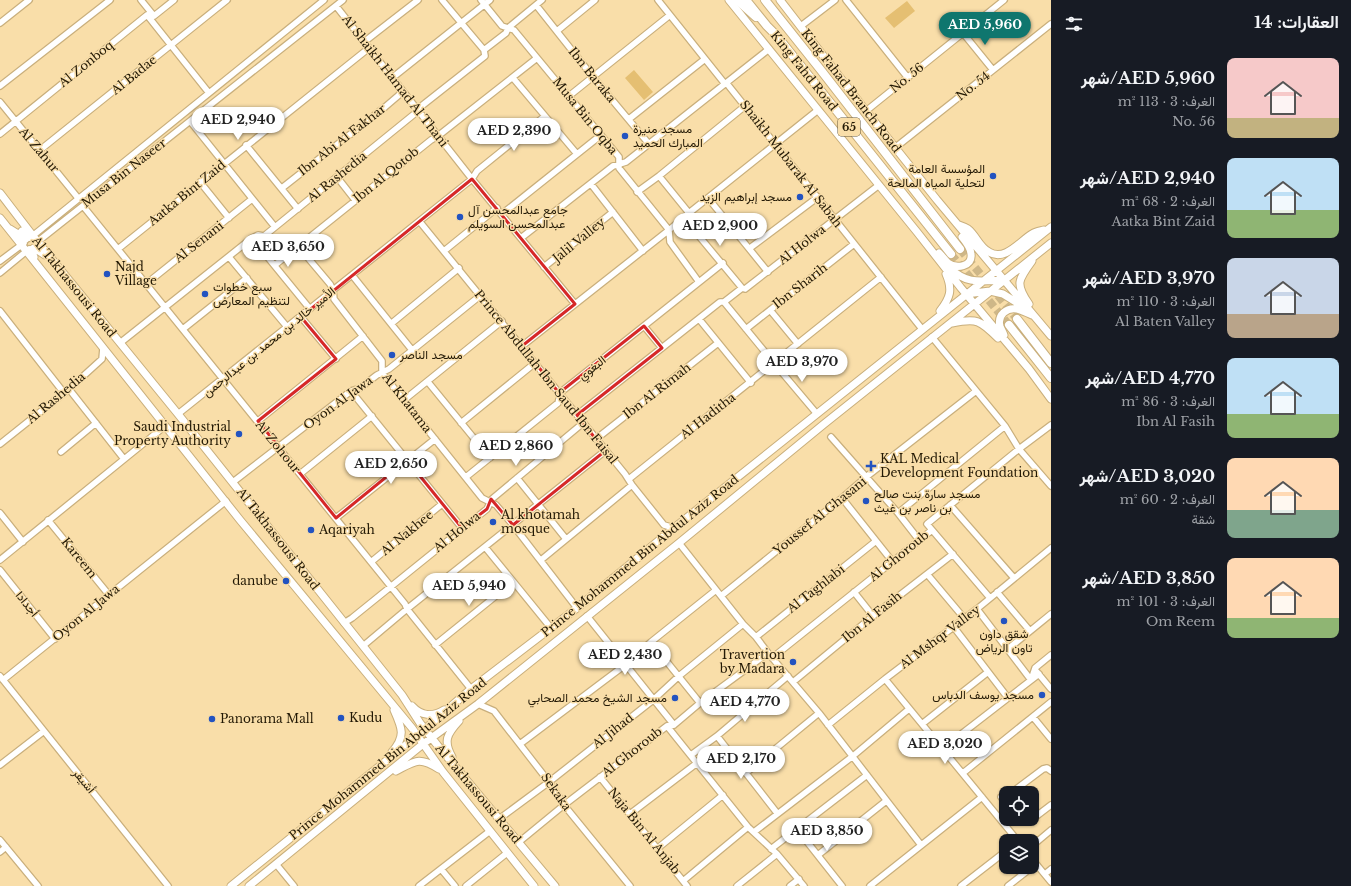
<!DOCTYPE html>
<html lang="ar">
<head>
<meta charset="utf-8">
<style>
	:root { --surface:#171b24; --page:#242831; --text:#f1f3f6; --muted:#9ea1a6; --accent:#0f766e }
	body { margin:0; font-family:"Libre Baskerville",Vazirmatn,serif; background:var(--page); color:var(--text); direction:rtl; height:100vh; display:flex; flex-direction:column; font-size:15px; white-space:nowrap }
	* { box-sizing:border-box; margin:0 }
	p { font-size:13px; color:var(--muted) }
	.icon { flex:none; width:22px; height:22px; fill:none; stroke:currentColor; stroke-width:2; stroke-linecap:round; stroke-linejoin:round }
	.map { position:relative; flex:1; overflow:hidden; direction:ltr }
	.sheet { display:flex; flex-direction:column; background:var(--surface); width:300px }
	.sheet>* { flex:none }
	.tools { position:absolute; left:999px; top:786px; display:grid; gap:8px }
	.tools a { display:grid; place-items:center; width:40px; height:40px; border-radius:8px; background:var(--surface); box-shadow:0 1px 3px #0004; font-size:20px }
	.price { position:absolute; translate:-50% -34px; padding:0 9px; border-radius:14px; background:#fff; color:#222; font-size:13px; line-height:26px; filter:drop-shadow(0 1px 2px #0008) }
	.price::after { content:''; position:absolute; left:50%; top:24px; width:12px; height:9px; margin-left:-6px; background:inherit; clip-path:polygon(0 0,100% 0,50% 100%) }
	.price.current { background:var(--accent); color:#fff }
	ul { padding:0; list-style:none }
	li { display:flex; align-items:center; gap:12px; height:100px; padding:0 12px }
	li span { display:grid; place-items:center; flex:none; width:112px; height:80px; border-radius:8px; color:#555 }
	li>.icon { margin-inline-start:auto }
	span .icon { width:48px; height:48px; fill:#fffc; stroke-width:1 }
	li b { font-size:17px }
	h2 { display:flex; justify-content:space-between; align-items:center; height:48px; padding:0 12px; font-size:17px }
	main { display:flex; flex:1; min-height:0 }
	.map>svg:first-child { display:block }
	.green { fill:#e5bf72 }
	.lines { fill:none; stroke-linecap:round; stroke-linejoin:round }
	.highway-tunnel { stroke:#ceb788; stroke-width:8; stroke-dasharray:8 4; stroke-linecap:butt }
	.minor-casing { stroke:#c9af7c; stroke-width:8 }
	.major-casing { stroke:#c9af7c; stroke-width:9 }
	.highway-casing { stroke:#c9af7c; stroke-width:10 }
	.minor { stroke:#fff; stroke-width:5.5 }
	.major { stroke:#fff; stroke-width:7 }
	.highway { stroke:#fff; stroke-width:8 }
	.marked { fill:none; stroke:#d62828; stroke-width:3; stroke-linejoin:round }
	.poi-dot { fill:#2353c0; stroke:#f9dea9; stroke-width:1.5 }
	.labels { text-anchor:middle; stroke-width:3; stroke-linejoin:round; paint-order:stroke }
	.shield { fill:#f9dea9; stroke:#635436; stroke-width:1 }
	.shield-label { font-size:11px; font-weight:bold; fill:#231905 }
	.street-label { font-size:12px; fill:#231905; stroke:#f9dea9 }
	.poi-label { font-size:12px; fill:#231905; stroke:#f9dea9; text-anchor:start }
</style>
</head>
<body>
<main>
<section class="sheet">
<h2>العقارات: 14<svg class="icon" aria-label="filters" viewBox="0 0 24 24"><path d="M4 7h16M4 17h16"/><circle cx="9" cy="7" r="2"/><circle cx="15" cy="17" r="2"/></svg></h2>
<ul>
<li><span style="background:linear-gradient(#f6c9c9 75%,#c2b280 0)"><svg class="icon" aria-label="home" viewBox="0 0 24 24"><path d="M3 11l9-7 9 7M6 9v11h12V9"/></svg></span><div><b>AED 5,960/شهر</b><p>الغرف: 3 · 113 m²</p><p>No. 56</p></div></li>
<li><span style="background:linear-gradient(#bfe0f5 65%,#8fb573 0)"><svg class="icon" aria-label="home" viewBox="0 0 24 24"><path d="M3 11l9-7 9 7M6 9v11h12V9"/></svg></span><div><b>AED 2,940/شهر</b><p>الغرف: 2 · 68 m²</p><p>Aatka Bint Zaid</p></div></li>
<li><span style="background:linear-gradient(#c9d6e8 70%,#b9a48a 0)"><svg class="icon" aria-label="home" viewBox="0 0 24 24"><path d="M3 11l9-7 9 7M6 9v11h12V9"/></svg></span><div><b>AED 3,970/شهر</b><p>الغرف: 3 · 110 m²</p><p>Al Baten Valley</p></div></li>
<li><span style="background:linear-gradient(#bfe0f5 70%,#8fb573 0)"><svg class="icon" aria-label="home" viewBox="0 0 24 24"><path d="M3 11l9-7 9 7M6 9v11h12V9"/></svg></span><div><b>AED 4,770/شهر</b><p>الغرف: 3 · 86 m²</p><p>Ibn Al Fasih</p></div></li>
<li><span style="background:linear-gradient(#ffd9b3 65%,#7fa58c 0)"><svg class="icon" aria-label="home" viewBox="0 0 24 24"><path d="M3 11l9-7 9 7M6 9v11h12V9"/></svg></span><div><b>AED 3,020/شهر</b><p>الغرف: 2 · 60 m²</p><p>شقة</p></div></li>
<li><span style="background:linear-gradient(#ffd9b3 75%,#8fb573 0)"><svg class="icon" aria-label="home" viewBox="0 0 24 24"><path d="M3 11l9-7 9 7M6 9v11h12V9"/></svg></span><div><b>AED 3,850/شهر</b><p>الغرف: 3 · 101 m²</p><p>Om Reem</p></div></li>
</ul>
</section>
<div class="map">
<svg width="1051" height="886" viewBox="0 0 1051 886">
	<rect width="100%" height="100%" fill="#f9dea9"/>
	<path class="green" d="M907 1 915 11 894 28 885 18Z
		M634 70 653 92 644 100 625 78Z"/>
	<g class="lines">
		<path class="highway-tunnel" d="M960 249 1017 319
			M951 254 1009 325"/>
		<defs>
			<path id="minor" d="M141 0 154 16
				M442 0 484 50
				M481 0 502 26 514 30 619 157V168L669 230 670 242 699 282
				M658 0 725 84 728 85 922 329
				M846 0 908 78
				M536 5 593 77 649 144
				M336 6 472 179 575 304
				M147 15 209 93
				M0 23 29 0
				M801 26 835 0
				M557 31 595 0
				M963 33 993 70
				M364 42 418 0
				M392 78 490 0
				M513 78 577 154
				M0 86 110 0
				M569 96 670 15
				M0 102 78 198
				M866 111 1004 0
				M629 119 705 59
				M190 121 275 227
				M0 134 147 15 154 16 174 0
				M246 145 298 209
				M896 147 1051 24
				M40 150 227 0
				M659 176 689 213
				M337 177 355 200
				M200 182 229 218
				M591 184 643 251
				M282 188 385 107 399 95 401 90
				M637 192 659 176 745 106
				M708 198 768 272
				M83 206 405 604 407 609 471 689
				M502 214 601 135
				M684 218 742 288
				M420 222 625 474 632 485 664 525 674 528
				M30 238 324 0
				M252 238 310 309
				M521 238 613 166 626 162 769 49
				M36 243 343 0
				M298 246 330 284 333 290 334 299 382 361V373L482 498 496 505 513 525 577 608
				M750 248 818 197
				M118 249 369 48
				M444 251 497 208
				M229 257 288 328
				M0 261 24 243
				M275 265 431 140 438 136 537 58
				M544 267 613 212
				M0 273 29 249
				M352 275 412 350
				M146 284 252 199
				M724 302 742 288 745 289 879 185
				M770 310 798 344
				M0 311 64 393
				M301 317 336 359
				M699 319 751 383
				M392 323 459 268
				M644 326 662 348
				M183 329 247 278
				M746 329 854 244
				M932 337 1005 426 1019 449 1051 486
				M120 343 252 238 258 235 264 236 418 111 419 108 485 56 484 50 506 33 508 28 542 0
				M522 346 669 230 689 213 818 110
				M428 382 490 458
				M69 389 124 459
				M351 391 462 528
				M404 400 502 321
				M178 414 472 179 477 171 545 116
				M577 415 720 302H724L774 363 817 414
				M258 421 363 336
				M461 423 535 363
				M831 437 898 513 919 540
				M596 439 718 343
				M0 444 69 389 102 359 103 348
				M61 452 96 423
				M300 474 372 416
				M466 477 558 403 561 392 723 263
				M517 478 566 539
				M629 479 881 277
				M233 482 351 391 360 388 377 375 389 369 481 295
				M842 498 892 561
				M950 505 1014 578
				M0 513 23 542
				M898 513 1005 426
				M336 518 435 439
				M48 520 109 595
				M679 543 743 624 756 637 768 653 819 713 921 845
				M485 547 551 628
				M0 560 165 426
				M541 560 632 485
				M371 562 442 504
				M0 570 55 639
				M927 574 964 618
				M854 592 873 616
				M997 592 1030 631
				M721 596 842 498 866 477 976 391
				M990 598 927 524 1019 449 1051 425
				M977 609 1031 680
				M587 616 674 725
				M344 623 352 618 487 509 492 499 583 423
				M953 626 1008 698
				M756 637 876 541
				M651 642 700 703
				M435 645 513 582
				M363 646 407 609 605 451
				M1008 649 1051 614
				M772 658 932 530
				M1037 672 1051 689
				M0 676 168 886
				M885 679 1018 841
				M3 680 226 501
				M1031 680 1035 668 1051 655
				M793 682 873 616 953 554
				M478 704 494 711 549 782 564 805 630 886
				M1033 717 1051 739
				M922 724 988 672
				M828 725 885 679 977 609 1051 548
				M667 726 748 827 777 854
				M717 736 777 813
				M520 744 625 665 651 642 716 590
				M942 749 1039 674
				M691 755 717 736 788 676
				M0 765 44 731
				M746 773 819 713
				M963 773 1051 702
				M600 777 687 886
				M1011 793 1043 769 1047 768 1051 771
				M1001 797 1006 795
				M630 814 697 763
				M499 819 549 782 653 700 679 676 743 624
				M1029 819 1030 821 1051 805
				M797 829 842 886
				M754 832 853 756 909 709
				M0 840 38 886
				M519 842 564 805 667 726 674 725 700 703 768 653
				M1032 846 1051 830
				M658 848 723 795
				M771 849 867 775
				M0 852 6 847
				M818 855 886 801
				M1032 859 1051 882
				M276 864 294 886
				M441 869 455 886
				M1045 874 1051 869
				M683 881 748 827
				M419 886 490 831
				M466 886 507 853
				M737 886 777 854 804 886
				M790 886 799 879
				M870 886 982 797
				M961 886 1006 851
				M1008 886 1036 864"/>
			<path id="major" d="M729 0 917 232 961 288 1029 369 1051 399
				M780 0 866 111 937 200 1051 336
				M0 193 33 236 178 414 363 646 402 695 420 723 438 746 555 886
				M0 218 240 520 412 728 443 772 534 886
				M959 225C962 226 965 227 968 229 976 235 979 247 989 252 1005 262 1020 241 1032 234 1036 231 1040 231 1044 230
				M10 229 26 239 27 237 22 231
				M939 253C942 256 945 260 948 263 956 269 973 267 971 254 971 248 966 242 962 237
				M34 257 31 250 34 248 45 255
				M950 268C967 285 981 281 1003 280
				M966 294 990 291 1003 294 1022 306
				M1029 304C1015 284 1018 280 1032 261
				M940 311C950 298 953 290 946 274
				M952 323C977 318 980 320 998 338
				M1004 335C1003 332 1001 329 1000 326 997 315 1007 307 1017 309 1022 310 1027 313 1032 315
				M412 706C421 716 433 717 444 710
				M392 752C406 736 402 728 394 710
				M452 757C443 741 447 734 459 721
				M396 771C415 761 419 756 439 769
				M231 886 417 736 471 689 577 608 674 528 1051 227
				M249 886 423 744 478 704 679 543 824 424 1051 243"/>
			<path id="highway" d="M737 0 756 17
				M746 0 767 26 777 36 951 254
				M765 0 820 69 960 249
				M1017 319 1051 363
				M1009 325 1051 378"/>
		</defs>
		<use href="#minor" class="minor-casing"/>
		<use href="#major" class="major-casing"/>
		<use href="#highway" class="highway-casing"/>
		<use href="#minor" class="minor"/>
		<use href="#major" class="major"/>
		<use href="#highway" class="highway"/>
	</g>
	<path class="marked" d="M472 179 575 304 522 346 559 393 644 326 662 348 577 415 605 451 513 525 491 499 487 509 462 528 407 460 336 518 258 421 336 359 301 317Z"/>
	<g class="poi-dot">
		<circle cx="625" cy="136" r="4"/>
		<circle cx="993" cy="176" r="4"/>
		<circle cx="800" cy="197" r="4"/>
		<circle cx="460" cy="217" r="4"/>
		<circle cx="107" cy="274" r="4"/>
		<circle cx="205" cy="294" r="4"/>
		<circle cx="392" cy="355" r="4"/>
		<circle cx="239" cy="434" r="4"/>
		<path d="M869 460h4v4h4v4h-4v4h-4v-4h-4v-4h4z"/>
		<circle cx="866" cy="501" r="4"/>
		<circle cx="493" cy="522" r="4"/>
		<circle cx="311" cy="530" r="4"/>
		<circle cx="286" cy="581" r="4"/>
		<circle cx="1004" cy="621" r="4"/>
		<circle cx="793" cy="662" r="4"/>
		<circle cx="1042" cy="695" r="4"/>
		<circle cx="675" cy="698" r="4"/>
		<circle cx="341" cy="718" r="4"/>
		<circle cx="212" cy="719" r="4"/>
	</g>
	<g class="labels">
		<rect class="shield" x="838" y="118" width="22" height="18" rx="3"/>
		<g class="shield-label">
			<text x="849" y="131">65</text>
		</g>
		<g class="street-label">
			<text transform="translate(86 64) rotate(-39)" y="4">Al Zonboq</text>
			<text transform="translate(804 71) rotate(51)" y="4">King Fahd Road</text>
			<text transform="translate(134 75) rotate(-39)" y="4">Al Badae</text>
			<text transform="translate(592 75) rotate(51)" y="4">Ibn Baraka</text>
			<text transform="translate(907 78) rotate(-39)" y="4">No. 56</text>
			<text transform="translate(395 81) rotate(52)" y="4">Al Shaikh Hamad Al Thani</text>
			<text transform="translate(973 86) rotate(-38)" y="4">No. 54</text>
			<text transform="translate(851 91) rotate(52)" y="4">King Fahad Branch Road</text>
			<text transform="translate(585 116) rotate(51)" y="4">Musa Bin Oqba</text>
			<text transform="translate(342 140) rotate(-38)" y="4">Ibn Abi Al Fakhar</text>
			<text transform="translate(39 150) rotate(50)" y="4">Al Zahur</text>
			<text transform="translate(791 164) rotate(52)" y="4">Shaikh Mubarak Al Sabah</text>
			<text transform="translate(124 173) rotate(-38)" y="4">Musa Bin Naseer</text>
			<text transform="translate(386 175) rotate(-39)" y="4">Ibn Al Qotob</text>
			<text transform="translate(337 177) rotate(-39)" y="4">Al Rashedia</text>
			<text transform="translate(187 193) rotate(-39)" y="4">Aatka Bint Zaid</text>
			<text transform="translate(579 240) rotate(-39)" y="4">Jalil Valley</text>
			<text transform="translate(199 242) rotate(-38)" y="4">Al Senani</text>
			<text transform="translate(802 245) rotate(-38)" y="4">Al Holwa</text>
			<text transform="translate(800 286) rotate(-38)" y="4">Ibn Sharih</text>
			<text transform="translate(74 287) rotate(51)" y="4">Al Takhassousi Road</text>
			<text transform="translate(269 342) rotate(-39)" y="4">الأمير خالد بن محمد بن عبدالرحمن</text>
			<text transform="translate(592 368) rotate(-38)" y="4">البغوي</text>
			<text transform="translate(546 377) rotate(51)" y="4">Prince Abdullah Ibn Saud Ibn Faisal</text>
			<text transform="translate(657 391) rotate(-38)" y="4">Ibn Al Rimah</text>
			<text transform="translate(56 398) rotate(-40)" y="4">Al Rashedia</text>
			<text transform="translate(338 403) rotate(-36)" y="4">Oyon Al Jawa</text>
			<text transform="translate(407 403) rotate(52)" y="4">Al Khatama</text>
			<text transform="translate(708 416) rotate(-38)" y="4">Al Haditha</text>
			<text transform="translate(278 447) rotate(51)" y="4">Al Zohour</text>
			<text transform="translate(820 516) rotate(-39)" y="4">Youssef Al Ghasani</text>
			<text transform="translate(457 532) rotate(-39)" y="4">Al Holwa</text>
			<text transform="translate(407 533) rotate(-39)" y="4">Al Nakhee</text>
			<text transform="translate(278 539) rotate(52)" y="4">Al Takhassousi Road</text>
			<text transform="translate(640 556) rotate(-39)" y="4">Prince Mohammed Bin Abdul Aziz Road</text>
			<text transform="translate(899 556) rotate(-39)" y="4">Al Ghoroub</text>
			<text transform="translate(79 558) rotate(51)" y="4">Kareem</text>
			<text transform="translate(816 589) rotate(-38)" y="4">Al Taghlabi</text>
			<text transform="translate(27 604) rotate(51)" y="4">أجدادا</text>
			<text transform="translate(86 613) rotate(-39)" y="4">Oyon Al Jawa</text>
			<text transform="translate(872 617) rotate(-39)" y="4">Ibn Al Fasih</text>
			<text transform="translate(940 637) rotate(-37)" y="4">Al Mshqr Valley</text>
			<text transform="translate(613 731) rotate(-38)" y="4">Al Jihad</text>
			<text transform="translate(632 752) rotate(-38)" y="4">Al Ghoroub</text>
			<text transform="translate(388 759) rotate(-39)" y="4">Prince Mohammed Bin Abdul Aziz Road</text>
			<text transform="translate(84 781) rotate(51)" y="4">أشيقر</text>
			<text transform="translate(556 792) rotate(55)" y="4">Sekaka</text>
			<text transform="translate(478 794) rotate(50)" y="4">Al Takhassousi Road</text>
			<text transform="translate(644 831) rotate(51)" y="4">Naja Bin Al Anjab</text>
		</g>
		<g class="poi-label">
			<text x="633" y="133">مسجد منيرة<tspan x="633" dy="14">المبارك الحميد</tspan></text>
			<text x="985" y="173" text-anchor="end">المؤسسة العامة<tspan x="985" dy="14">لتحلية المياه المالحة</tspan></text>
			<text x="792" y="201" text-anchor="end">مسجد إبراهيم الزيد</text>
			<text x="468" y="214">جامع عبدالمحسن آل<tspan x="468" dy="14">عبدالمحسن السويلم</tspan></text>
			<text x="115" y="271">Najd<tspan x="115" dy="14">Village</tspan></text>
			<text x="213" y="291">سبع خطوات<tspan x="213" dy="14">لتنظيم المعارض</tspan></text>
			<text x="400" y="359">مسجد الناصر</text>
			<text x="231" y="431" text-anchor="end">Saudi Industrial<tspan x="231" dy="14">Property Authority</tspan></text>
			<text x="880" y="463">KAL Medical<tspan x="880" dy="14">Development Foundation</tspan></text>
			<text x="874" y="498">مسجد سارة بنت صالح<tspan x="874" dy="14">بن ناصر بن غيث</tspan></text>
			<text x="501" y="519">Al khotamah<tspan x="501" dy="14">mosque</tspan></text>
			<text x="319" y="534">Aqariyah</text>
			<text x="278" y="585" text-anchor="end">danube</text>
			<text x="1004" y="638" text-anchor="middle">شقق داون<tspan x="1004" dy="14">تاون الرياض</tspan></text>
			<text x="785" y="659" text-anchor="end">Travertion<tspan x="785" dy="14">by Madara</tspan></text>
			<text x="1034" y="699" text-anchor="end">مسجد يوسف الدباس</text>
			<text x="667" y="702" text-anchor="end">مسجد الشيخ محمد الصحابي</text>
			<text x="349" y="722">Kudu</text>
			<text x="220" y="723">Panorama Mall</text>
		</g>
	</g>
</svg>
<div class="tools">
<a><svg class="icon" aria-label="locate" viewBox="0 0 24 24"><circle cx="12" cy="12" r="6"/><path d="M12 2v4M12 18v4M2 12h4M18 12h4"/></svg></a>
<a><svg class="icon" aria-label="layers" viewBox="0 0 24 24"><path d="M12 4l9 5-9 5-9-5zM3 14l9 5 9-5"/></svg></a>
</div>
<b class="price current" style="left:985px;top:46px">AED 5,960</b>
<b class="price" style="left:238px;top:141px">AED 2,940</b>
<b class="price" style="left:514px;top:152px">AED 2,390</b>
<b class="price" style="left:720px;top:247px">AED 2,900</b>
<b class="price" style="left:288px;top:268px">AED 3,650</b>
<b class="price" style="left:802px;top:383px">AED 3,970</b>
<b class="price" style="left:516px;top:467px">AED 2,860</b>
<b class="price" style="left:391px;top:485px">AED 2,650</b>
<b class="price" style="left:469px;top:607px">AED 5,940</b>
<b class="price" style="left:625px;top:676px">AED 2,430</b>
<b class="price" style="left:745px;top:723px">AED 4,770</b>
<b class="price" style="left:945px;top:765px">AED 3,020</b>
<b class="price" style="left:741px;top:780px">AED 2,170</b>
<b class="price" style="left:827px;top:852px">AED 3,850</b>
</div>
</main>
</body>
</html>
